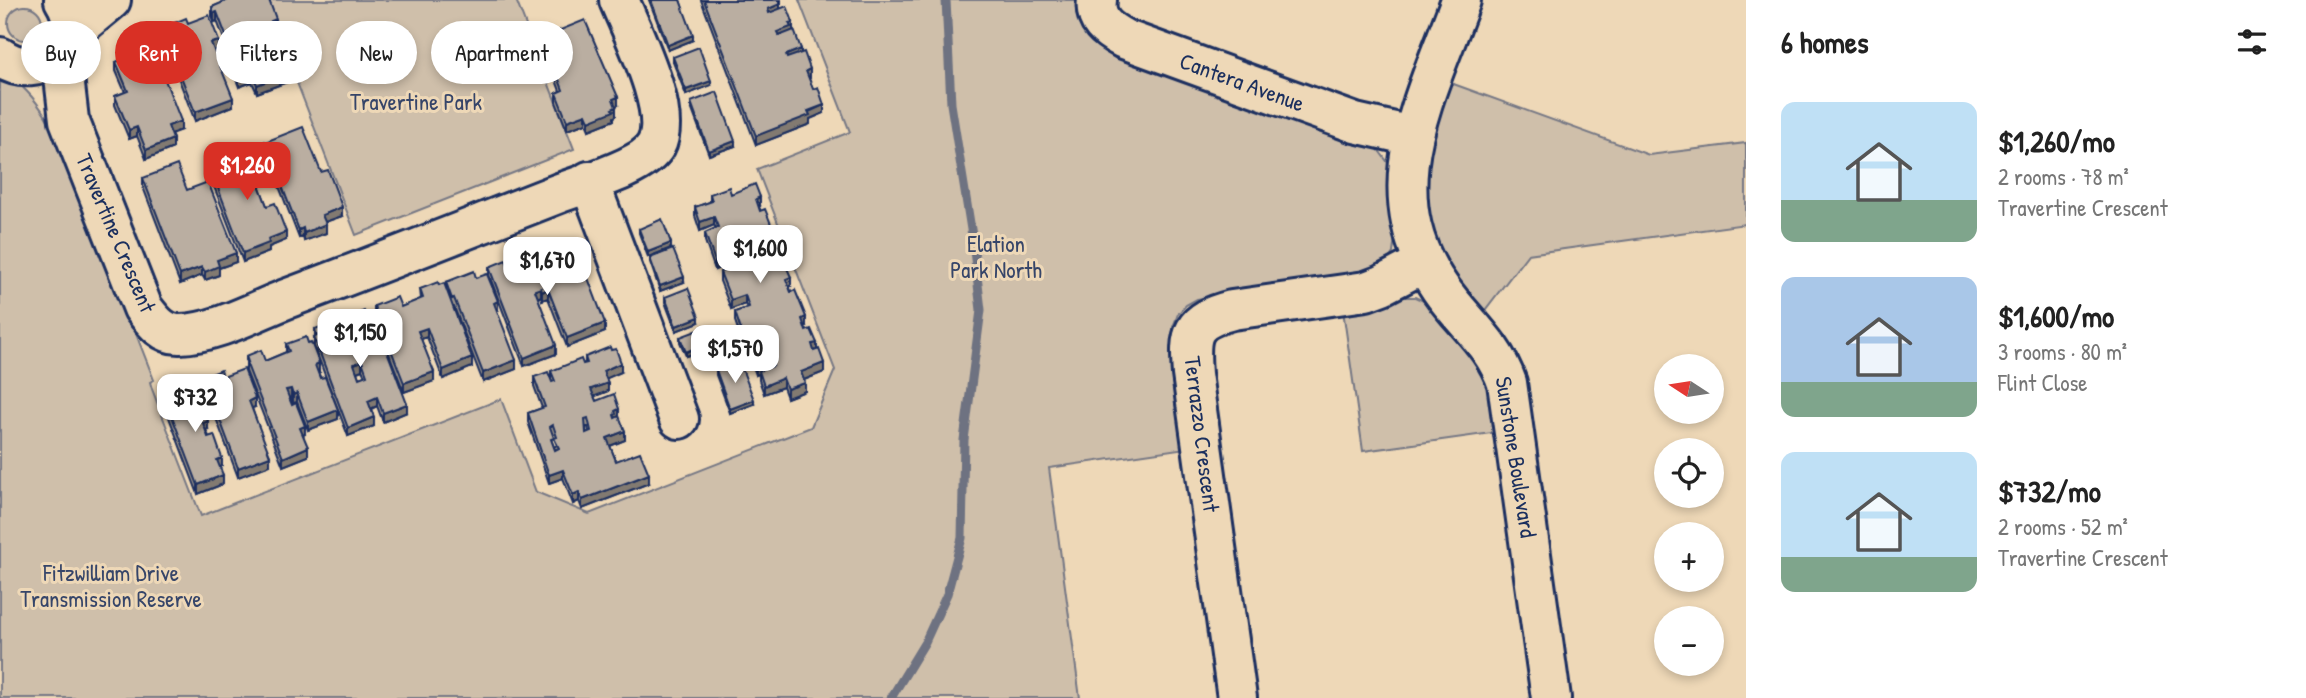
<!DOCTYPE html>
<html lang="en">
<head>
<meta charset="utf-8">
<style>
	:root { --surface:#fff; --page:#f2f2f2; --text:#222; --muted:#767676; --accent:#d93025 }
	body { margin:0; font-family:"Patrick Hand",sans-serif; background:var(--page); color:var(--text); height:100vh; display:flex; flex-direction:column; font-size:26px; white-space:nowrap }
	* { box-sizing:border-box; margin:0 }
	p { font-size:23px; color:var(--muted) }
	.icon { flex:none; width:38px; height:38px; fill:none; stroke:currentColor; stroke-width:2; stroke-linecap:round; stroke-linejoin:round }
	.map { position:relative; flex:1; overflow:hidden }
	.details { display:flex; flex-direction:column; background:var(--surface); width:560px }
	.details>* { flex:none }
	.banner { position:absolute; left:21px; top:21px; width:665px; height:63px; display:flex; gap:14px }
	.needle { width:46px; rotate:282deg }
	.buttons { position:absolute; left:1654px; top:354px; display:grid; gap:14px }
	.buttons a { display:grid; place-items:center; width:70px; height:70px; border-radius:50%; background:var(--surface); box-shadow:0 4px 10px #0003; font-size:35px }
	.price { position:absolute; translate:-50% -60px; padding:0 16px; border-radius:14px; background:#fff; color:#222; font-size:23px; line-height:46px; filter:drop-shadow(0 2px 4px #0008) }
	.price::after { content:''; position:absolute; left:50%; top:42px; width:21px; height:16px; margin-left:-10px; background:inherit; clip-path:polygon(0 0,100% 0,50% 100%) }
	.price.on { background:var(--accent); color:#fff }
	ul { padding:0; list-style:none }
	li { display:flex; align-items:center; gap:21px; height:175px; padding:0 35px }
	li span { display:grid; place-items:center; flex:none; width:196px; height:140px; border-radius:14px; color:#555 }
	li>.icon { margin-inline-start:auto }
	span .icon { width:84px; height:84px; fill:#fffc; stroke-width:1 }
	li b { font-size:30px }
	h2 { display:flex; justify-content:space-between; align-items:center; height:84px; padding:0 35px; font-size:30px }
	.pill { padding:0 24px; border-radius:32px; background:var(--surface); box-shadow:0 4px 10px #0003; font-size:24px; line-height:63px }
	.pill.on { background:var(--accent); color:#fff }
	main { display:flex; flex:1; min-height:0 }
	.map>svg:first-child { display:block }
	.green { fill:#cfbfaa; stroke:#757784; stroke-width:2 }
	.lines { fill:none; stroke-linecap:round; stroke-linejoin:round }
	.stream { stroke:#6e7281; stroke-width:9 }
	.minor-casing { stroke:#1b2f5e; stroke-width:44 }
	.minor { stroke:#eed8b7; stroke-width:38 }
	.wall { fill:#a0968a; stroke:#1b2f5e; stroke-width:2; fill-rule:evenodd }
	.shaded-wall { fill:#827a71; stroke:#1b2f5e; stroke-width:2 }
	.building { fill:#baaea1; stroke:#1b2f5e; stroke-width:2; fill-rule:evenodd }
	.labels { text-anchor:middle; stroke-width:6; stroke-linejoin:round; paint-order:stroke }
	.street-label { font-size:23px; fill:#1b2f5e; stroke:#eed8b7 }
	.park-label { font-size:23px; fill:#364569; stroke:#eed8b7 }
</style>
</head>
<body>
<main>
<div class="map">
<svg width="1746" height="698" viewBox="0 0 1746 698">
	<rect width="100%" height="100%" fill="#eed8b7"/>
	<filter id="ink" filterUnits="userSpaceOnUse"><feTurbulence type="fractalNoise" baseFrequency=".0143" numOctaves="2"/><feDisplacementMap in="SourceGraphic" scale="14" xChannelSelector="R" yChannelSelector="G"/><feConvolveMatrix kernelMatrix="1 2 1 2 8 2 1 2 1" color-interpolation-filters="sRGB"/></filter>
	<g filter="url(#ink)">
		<path class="green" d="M265 0H516L574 149 356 235Z
			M799 0H1079C1074 21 1082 34 1099 46L1377 148 1389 164 1396 230 1393 253 1388 261 1374 272 1197 299 1186 305 1178 314 1173 327V345L1186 448 1049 468 1080 698H0V72C35 88 53 127 68 160L154 380 150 382 152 389 201 516 501 399 536 492 589 514 811 427 835 370 757 169 850 132Z
			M8 23a17 17 0 1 1 34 0a17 17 0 1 1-34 0Z
			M1448 82 1649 155 1746 143V224L1528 254 1482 314 1436 252 1421 182Z
			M1401 297H1415L1428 303 1490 379 1499 432 1363 451 1343 310Z"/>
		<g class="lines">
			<path class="stream" d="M891 698 925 642 947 594 962 538 964 440 981 310 973 242 951 104 946 0"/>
			<defs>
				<path id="minor" d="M1097 0C1094 21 1107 30 1124 39L1355 123 1412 136
					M1461 0C1426 97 1372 191 1440 288 1463 322 1493 342 1507 383L1551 698
					M71 33 111 0
					M65 47 64 77 69 120 143 308C153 321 163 335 180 334 216 333 253 312 286 299 377 265 467 229 557 194 582 184 644 168 656 145 673 112 633 34 619 0
					M0 57C39 86 91 42 64 0
					M589 181 679 419
					M1237 698 1192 374C1189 333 1190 321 1232 310L1366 291 1382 285 1424 263"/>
			</defs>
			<use href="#minor" class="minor-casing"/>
			<use href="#minor" class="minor"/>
		</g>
		<path class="wall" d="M228 0H269L276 28 273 29 290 81 257 93 252 82 239 87 225 51V42L217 21 214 22 212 16V7L228 1Z
			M649 0H680L693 40 668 50Z
			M701 0H781V3H780V9L793 30 810 78 809 79 824 113 810 119V124L756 145Z
			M188 23 219 49 214 51 233 106 195 121 162 36V28Z
			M543 37 618 105 616 106V116L614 117V120L589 130 586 123 567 130 556 102V93L560 91 543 46Z
			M126 47 140 49 181 130 171 133 173 148 146 159 137 136 129 139 115 105V96L125 92 116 71V62L127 58Z
			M673 57 711 85 686 95 673 62Z
			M691 102 735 146 709 155 691 107Z
			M265 142 342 216 325 222 326 233 304 241 303 237 299 238 265 150Z
			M210 167 263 180 258 182 267 206 286 240 269 247V252L243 262 210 176Z
			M143 178 187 190 236 262 219 268V275L205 280 202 275 180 284 143 187Z
			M710 194H731L760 206 759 207 776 246 774 247 791 286H789L806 326H804L817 350 824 372 804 380 805 391 787 398 783 387 764 394 759 380V374L756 375 751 361V352L762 348 761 344 745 350 735 321V312L747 308 745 304 731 309 720 281V272L731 268 729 264 715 270 705 241V233L716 228 714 225 700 231 695 216V207L710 202Z
			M639 229 671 248 648 257 639 233Z
			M551 250 605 332 567 347 548 298 542 300 541 296 538 298 556 354 524 366 489 275V267L532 265 551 258Z
			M650 258 684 282 660 291 650 262Z
			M476 278 498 310H496L516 369 483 382 454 307H453L472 367 443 379 427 337 421 339 434 381 404 392 374 315V306L401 307 421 299 420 289 439 285 446 288V282Z
			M665 297 699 322 676 331 665 302Z
			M355 315 407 412 383 422 377 406 371 409 374 426 348 436 314 346V337L315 336V329L332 334 355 325ZM362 370 365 376 359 378 357 372Z
			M680 337 710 342 725 358 701 367 695 353 686 356 680 342Z
			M286 344 319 372H318L338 419 308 430 297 402 293 403 291 397 289 398 305 434 303 435 308 456 283 466 246 371V356L265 361 286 352Z
			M585 357 621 372 606 378 608 391 594 396 596 401 619 417 625 440 610 446 616 461 649 483 582 509 579 501 573 504 563 478 549 483 528 422V413L542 408 534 386V377L551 378V371L585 363ZM586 427H588L589 432 586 433ZM554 438 557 445 554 447 551 439Z
			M716 370 754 404 730 413 716 375Z
			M204 377H223L255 407 252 408 270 465 238 477 204 386Z
			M164 395 208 429 206 430 222 466 220 467 223 484 198 494 164 404Z"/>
		<path class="shaded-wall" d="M780 4V13L768 18V9Z
			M217 12V21L214 22V13Z
			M276 19V28L271 30V21Z
			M793 22V30L777 41V32Z
			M693 35V40L668 50V45Z
			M219 41V49L211 52V43Z
			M801 49V58L786 64V55Z
			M810 69V78L806 80V71Z
			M290 72V81L257 93V85Z
			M252 73V82L239 87V79Z
			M711 81V85L686 95V90Z
			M618 97V105L613 107V99Z
			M233 98V106L195 121V112Z
			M824 105V113L810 119V124L756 145V136Z
			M616 107V116L614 117V120L589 130V121Z
			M586 114V123L567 130V121Z
			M181 121V130L168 135V126Z
			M137 127V136L129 139V130Z
			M173 139V148L146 159V150Z
			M735 141V146L709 155V151Z
			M263 171V180L255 183V174Z
			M760 197V206L756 208V199Z
			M342 207V216L322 223V215Z
			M714 217V225L700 231V222Z
			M326 224V233L304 241V233Z
			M303 228V237L299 238V230Z
			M286 232V240L269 247V252L243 262V253L268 239Z
			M776 237V246L771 248V239Z
			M671 243V248L648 257V252Z
			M236 253V262L219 268V275L205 280V272L217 260Z
			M729 256V264L715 270V261Z
			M202 267V275L180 284V275Z
			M684 277V282L660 291V286Z
			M791 277V286L786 287V279Z
			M541 288V296L535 299V290Z
			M548 289V298L542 300V292Z
			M745 295V304L731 309V300Z
			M498 301V310L494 311V303Z
			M699 317V322L676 331V326Z
			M806 317V326L802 327V319Z
			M605 323V332L567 347V338Z
			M427 328V337L418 340V331Z
			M761 336V344L745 350V342Z
			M817 343V351L812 353V344Z
			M556 345V354L524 366V358Z
			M695 348V353L686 356V352Z
			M725 354V358L701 367V362Z
			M472 358V367L443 379V370Z
			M516 360V369L483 382V373Z
			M770 360V369L756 375V366Z
			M362 361V370L354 373V364Z
			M319 363V372L315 373V365Z
			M621 363V372L603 380V371Z
			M824 363V372L801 381V372Z
			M434 372V381L404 392V383Z
			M783 378V387L764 394V386Z
			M608 383V391L591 398V389Z
			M805 383V391L787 398V389Z
			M291 389V397L286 399V390Z
			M297 393V402L293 403V395Z
			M377 397V406L368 410V401Z
			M255 398V407L249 409V401Z
			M754 400V404L730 413V409Z
			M407 404V412L383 422V413Z
			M619 409V418L614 424 615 411Z
			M338 410V419L308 430V422Z
			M374 417V426L348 436V428Z
			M208 421V429L203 431V423Z
			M305 426V434L300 436V428Z
			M625 431V440L607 447V438Z
			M308 447V456L283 466V458Z
			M270 456V465L238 477V468Z
			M222 458V466L217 468V460Z
			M563 470V478L549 483V475Z
			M649 474V483L582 509V500Z
			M223 475V484L198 494V485Z
			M579 492V501L573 504V495Z"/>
		<path class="building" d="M228 0H269L276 19 271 21 290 72 257 85 252 73 239 79 225 42 228 41 217 12 214 13 212 7Z
			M651 0H680L693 35 668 45Z
			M704 0H779L780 4 768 9 769 13 787 6 793 22 789 23 791 27 777 32 779 36 794 30 801 49 786 55 787 58 804 52 810 69 806 71 813 89 818 87 824 105 808 111 810 115 756 136Z
			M209 15 219 41 211 43 233 98 195 112 162 28 186 18 188 23Z
			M585 20 618 97 613 99 616 107 612 109 614 111 589 121 586 114 567 121 556 93 563 90 543 37Z
			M137 43 140 49 151 44 181 121 168 126 173 139 146 150 137 127 129 130 115 96 128 91 116 62 130 57 126 47Z
			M699 47 711 81 686 90 673 57Z
			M717 92 735 141 709 151 691 102Z
			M303 127 321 172 328 170 342 207 322 215 326 224 304 233 303 228 299 230 265 142Z
			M255 150 263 171 255 174 267 206 275 203 286 232 268 239 269 243 243 253 210 167Z
			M177 165 187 190 208 182 236 253 217 260 219 266 205 272 202 267 180 275 143 178Z
			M755 184 760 197 756 199 760 211 765 209 776 237 771 239 775 251 779 250 791 277 786 279 791 292 795 290 806 317 802 319 806 331 811 329 817 343 812 344 814 351 819 349 824 363 801 372 805 383 787 389 783 378 764 386 759 371 773 366 770 360 756 366 751 352 765 347 761 336 745 342 735 312 749 307 745 295 731 300 720 272 734 266 732 261 729 256 715 261 705 233 718 227 714 217 700 222 695 207 712 201 710 194 729 187 731 194Z
			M662 219 671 243 648 252 639 229Z
			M574 241 605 323 567 338 548 289 542 292 541 288 535 290 556 345 524 358 489 267 506 260 509 266 529 257 532 265 554 257 551 250Z
			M673 249 684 277 660 286 650 258Z
			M474 271 476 278 487 274 498 301 494 303 516 360 483 373 454 298 452 299 446 282Z
			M438 282 439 285 444 283 472 358 443 370 427 328 418 331 434 372 404 383 374 306 397 297 401 307 423 298 420 289Z
			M688 288 699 317 676 326 665 297Z
			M364 311 366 316 373 314 407 404 383 413 377 397 368 401 374 417 348 428 314 337 317 336 315 329 328 324 332 334 358 324 355 315ZM362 361 367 375 359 378 354 364Z
			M704 328 710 342 719 339 725 354 701 362 695 348 686 352 680 337Z
			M306 337 308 343 311 342 319 363 315 365 320 378 325 377 338 410 308 422 297 393 293 395 291 389 286 390 292 405 296 403 305 426 300 428 308 447 283 458 246 362H248L246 356 261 350 265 361 289 351 286 344Z
			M610 347 611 350 616 349 621 363 603 371 608 383 591 389 596 401 614 394 619 409 615 411 616 414 614 415 615 418 619 416 625 431 607 438 616 461 640 452 649 474 582 500 579 492 573 495 563 470 549 475 528 413 545 407 534 377 548 372 552 382 555 381 551 371 581 359 583 364 587 363 585 357ZM588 418 591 431 586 433 585 419ZM553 425 557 437 554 438 550 427ZM554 438 559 448 555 450 551 439Z
			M739 361 754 400 730 409 716 370Z
			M244 369 255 398 249 401 270 456 238 468 204 377 221 370 223 377Z
			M195 386 208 421 203 423 208 437 214 435 222 458 217 460 223 475 198 485 164 395Z"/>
	</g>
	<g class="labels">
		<g class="street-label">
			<text transform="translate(1242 82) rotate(20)" y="8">Cantera Avenue</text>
			<text transform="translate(116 233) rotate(67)" y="8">Travertine Crescent</text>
			<text transform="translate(1202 434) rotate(83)" y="8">Terrazzo Crescent</text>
			<text transform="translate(1516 457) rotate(81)" y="8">Sunstone Boulevard</text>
		</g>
		<g class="park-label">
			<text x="416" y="110">Travertine Park</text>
			<text x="996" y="252">Elation<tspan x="996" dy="26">Park North</tspan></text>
			<text x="111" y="581">Fitzwilliam Drive<tspan x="111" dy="26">Transmission Reserve</tspan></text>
		</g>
	</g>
</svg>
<div class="buttons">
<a><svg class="needle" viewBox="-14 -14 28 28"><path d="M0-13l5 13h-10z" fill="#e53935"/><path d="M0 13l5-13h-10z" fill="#767676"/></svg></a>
<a><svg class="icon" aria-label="locate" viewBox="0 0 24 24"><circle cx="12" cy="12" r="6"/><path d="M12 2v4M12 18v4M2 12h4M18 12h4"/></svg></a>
<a>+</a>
<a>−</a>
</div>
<b class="price on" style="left:247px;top:202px">$1,260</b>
<b class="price" style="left:760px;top:285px">$1,600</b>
<b class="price" style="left:547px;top:297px">$1,670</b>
<b class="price" style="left:360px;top:369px">$1,150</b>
<b class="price" style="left:735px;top:385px">$1,570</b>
<b class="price" style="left:195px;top:434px">$732</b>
<div class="banner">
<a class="pill">Buy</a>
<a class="pill on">Rent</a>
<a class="pill">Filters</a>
<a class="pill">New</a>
<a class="pill">Apartment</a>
</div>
</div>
<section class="details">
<h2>6 homes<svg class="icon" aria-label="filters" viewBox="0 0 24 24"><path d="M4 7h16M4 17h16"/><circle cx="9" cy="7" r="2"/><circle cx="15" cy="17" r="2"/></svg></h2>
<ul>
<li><span style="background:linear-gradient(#bfe0f5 70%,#7fa58c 0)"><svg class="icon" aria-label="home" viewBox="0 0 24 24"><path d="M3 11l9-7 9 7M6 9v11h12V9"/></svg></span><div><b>$1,260/mo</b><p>2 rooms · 78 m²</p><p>Travertine Crescent</p></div></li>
<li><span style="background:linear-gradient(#a9c7e8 75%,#7fa58c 0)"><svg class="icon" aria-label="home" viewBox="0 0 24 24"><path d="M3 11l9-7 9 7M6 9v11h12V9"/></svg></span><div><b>$1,600/mo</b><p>3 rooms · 80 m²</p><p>Flint Close</p></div></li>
<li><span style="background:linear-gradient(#bfe0f5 75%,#7fa58c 0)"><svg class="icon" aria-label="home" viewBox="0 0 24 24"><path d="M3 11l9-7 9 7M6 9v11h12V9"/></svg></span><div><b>$732/mo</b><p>2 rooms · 52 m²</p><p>Travertine Crescent</p></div></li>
</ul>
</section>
</main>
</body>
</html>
